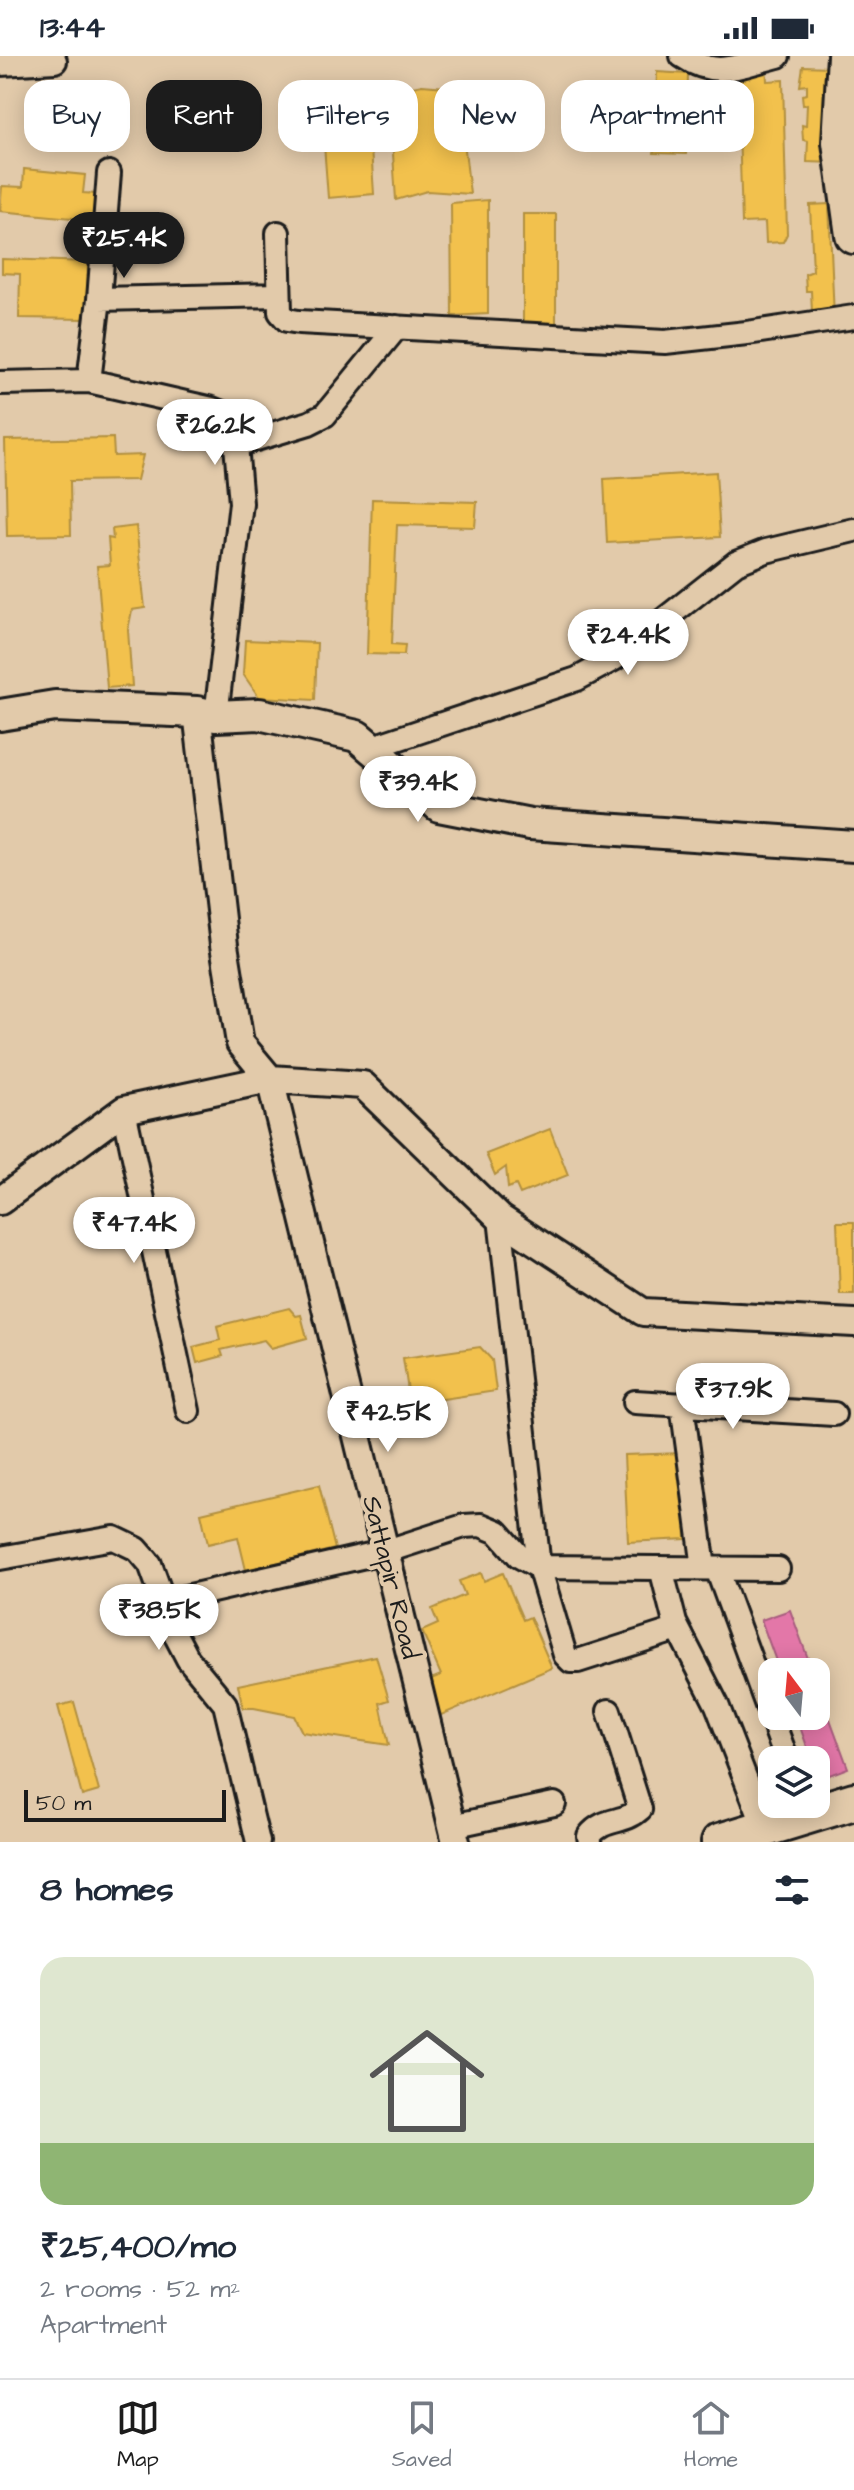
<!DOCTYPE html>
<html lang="en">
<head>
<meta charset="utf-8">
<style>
	:root { --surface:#fff; --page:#f2f2f3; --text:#1f2937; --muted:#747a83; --line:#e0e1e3; --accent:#1c1c1c }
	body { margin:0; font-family:"Architects Daughter",sans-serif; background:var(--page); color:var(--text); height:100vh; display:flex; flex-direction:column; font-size:30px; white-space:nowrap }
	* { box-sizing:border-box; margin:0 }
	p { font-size:26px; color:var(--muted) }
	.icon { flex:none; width:44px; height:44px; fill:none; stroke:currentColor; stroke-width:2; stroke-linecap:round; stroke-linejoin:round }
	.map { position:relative; height:1786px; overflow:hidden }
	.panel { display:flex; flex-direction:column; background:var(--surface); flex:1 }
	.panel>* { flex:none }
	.guide { position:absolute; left:24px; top:24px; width:806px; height:72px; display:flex; gap:16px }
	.needle { width:52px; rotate:344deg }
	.fabs { position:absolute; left:758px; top:1602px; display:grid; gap:16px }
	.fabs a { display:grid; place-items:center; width:72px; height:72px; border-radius:16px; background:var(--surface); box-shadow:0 4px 20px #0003; font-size:40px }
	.scale { position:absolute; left:24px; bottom:20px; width:202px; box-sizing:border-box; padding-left:8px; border:4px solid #1c1c1c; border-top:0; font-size:22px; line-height:28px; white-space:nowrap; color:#1c1c1c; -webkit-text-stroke:6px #e2caaa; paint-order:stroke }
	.price { position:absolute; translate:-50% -68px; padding:0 18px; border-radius:28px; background:#fff; color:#222; font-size:26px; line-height:52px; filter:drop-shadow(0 2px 4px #0008) }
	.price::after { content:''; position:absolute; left:50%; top:48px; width:24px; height:18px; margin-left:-12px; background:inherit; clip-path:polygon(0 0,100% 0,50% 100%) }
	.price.selected { background:var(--accent); color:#fff }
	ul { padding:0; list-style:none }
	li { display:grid; align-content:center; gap:16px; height:424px; padding:0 40px }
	li span { display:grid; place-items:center; height:248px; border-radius:24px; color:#555 }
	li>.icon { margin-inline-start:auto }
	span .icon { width:144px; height:144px; fill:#fffc; stroke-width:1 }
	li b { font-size:34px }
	h2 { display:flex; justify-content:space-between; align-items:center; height:96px; padding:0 40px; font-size:34px }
	.pill { padding:0 28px; border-radius:24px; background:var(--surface); box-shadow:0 4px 20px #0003; font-size:28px; line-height:72px }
	.pill.selected { background:var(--accent); color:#fff }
	.status { display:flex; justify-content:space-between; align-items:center; height:56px; padding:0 40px; background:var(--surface); direction:ltr }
	.status svg { height:22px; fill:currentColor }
	.dock { display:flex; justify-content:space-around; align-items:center; height:112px; border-top:2px solid var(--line); background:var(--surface); font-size:22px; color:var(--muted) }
	.dock a { display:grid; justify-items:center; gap:4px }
	.dock .selected { color:var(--accent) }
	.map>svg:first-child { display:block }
	.homes { fill:#f2c14e; stroke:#b2903f; stroke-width:2 }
	.health { fill:#e377a8; stroke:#a75c7e; stroke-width:2 }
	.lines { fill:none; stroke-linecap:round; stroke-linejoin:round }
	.minor-casing { stroke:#1c1c1c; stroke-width:28 }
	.tertiary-casing { stroke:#1c1c1c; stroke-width:32 }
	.secondary-casing { stroke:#1c1c1c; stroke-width:36 }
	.trunk-casing { stroke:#1c1c1c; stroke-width:42 }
	.minor { stroke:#e2caaa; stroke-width:22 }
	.tertiary { stroke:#e2caaa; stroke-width:26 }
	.secondary { stroke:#e2caaa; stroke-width:30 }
	.trunk { stroke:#e2caaa; stroke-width:36 }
	.labels { text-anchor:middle; stroke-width:8; stroke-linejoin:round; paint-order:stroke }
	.street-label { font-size:26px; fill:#1c1c1c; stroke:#e2caaa }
</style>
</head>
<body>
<div class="status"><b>13:44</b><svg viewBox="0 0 49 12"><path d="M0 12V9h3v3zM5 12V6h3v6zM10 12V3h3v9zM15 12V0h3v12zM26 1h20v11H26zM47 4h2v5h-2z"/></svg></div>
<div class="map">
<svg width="854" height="1786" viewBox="0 0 854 1786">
	<rect width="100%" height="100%" fill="#e2caaa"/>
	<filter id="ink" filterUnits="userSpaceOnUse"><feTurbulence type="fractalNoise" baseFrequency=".0125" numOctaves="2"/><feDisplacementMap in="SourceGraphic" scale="16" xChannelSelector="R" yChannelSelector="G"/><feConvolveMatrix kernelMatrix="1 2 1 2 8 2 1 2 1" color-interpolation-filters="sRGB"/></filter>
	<g filter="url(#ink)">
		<path class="homes" d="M766 9 767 25 783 24 787 178 783 186 766 187 765 166 742 167 737 10Z
			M803 10 829 11 834 107 807 106 808 85 803 84 802 69 806 70 807 48 803 49 802 39 807 38V29L800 30Z
			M657 16 688 18 686 98 654 97Z
			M422 29 458 32 470 138 427 135 396 144 389 36Z
			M368 45 374 138 328 142 321 49Z
			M24 113 85 119 83 137 96 138 93 164 0 155 2 130 23 131Z
			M488 144V258L452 260 451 147Z
			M829 148 834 261 808 262V256H812L811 235H806L805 218 813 215 810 149Z
			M523 158H556V273L523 274Z
			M2 203 88 206 86 263 19 262 20 218 2 217Z
			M113 382 114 400 143 399 137 424 70 425 71 479 7 480 5 384Z
			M716 416 720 481 607 487 604 423Z
			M372 443 477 446 475 471 397 469 392 588 405 589 404 599 367 598Z
			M136 470 145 552 132 554 128 574 132 630 107 632 97 510 110 509 108 482 113 483 112 473Z
			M245 584 317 587 315 644 259 641 243 618Z
			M550 1073 568 1119 520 1138 516 1129 508 1132 506 1111 495 1119 486 1098Z
			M837 1166H854V1238H840Z
			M289 1252 296 1260 301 1259 307 1282 271 1292 264 1284 221 1294 223 1300 197 1307 193 1291 220 1284 217 1270Z
			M480 1291 492 1304 496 1335 410 1348 403 1302Z
			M683 1397 686 1483 628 1486 624 1399Z
			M319 1429 335 1493 246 1514 238 1481 208 1488 201 1457Z
			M481 1517 484 1525 503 1517 523 1564 530 1561 552 1612 434 1662 419 1628 441 1619 422 1575 438 1568 432 1553 465 1539 459 1525Z
			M376 1600 389 1644 380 1647 389 1689 302 1676 294 1660 254 1652H243L238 1629Z
			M74 1646 99 1735 82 1740 58 1650Z"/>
		<path class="health" d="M790 1554 813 1616H780L761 1564Z
			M816 1625 848 1712 819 1723 816 1704H812L796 1660H816Z"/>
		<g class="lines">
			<defs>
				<path id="minor" d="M682 0C717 24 741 9 778 0
					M0 8 55 5
					M278 177 280 256 287 264 299 266 665 286 747 277 854 261
					M99 243 278 239
					M89 325 99 243 109 117
					M0 327 89 325 212 353 229 360 236 389 241 447 216 660
					M236 389 309 367 325 359 397 271
					M370 692 577 623 614 603 736 507 766 495 854 474
					M124 1054 188 1355
					M500 1162 539 1511 565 1599 571 1605H578L678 1573
					M635 1346 834 1358
					M682 1348 704 1512
					M0 1502 114 1482 137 1493 150 1508 177 1582 188 1603 225 1648 258 1786
					M661 1512 675 1567 717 1649 765 1773
					M717 1513 787 1704
					M164 1546 387 1495 464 1470 481 1469 498 1476 519 1500 539 1511 778 1513
					M452 1770 554 1748
					M590 1786 589 1780C605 1760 623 1769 640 1753L609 1655"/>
				<path id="tertiary" d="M197 656 224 889 240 987 270 1023 456 1786
					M0 1145 124 1054 270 1023 363 1029 500 1162 643 1256 854 1267"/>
				<path id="secondary" d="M0 659 55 650 197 656 216 660 259 658 357 680 439 750 530 768 854 790"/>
				<path id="trunk" d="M846 0 841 86 854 179
					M720 1786 854 1745"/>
			</defs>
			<use href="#minor" class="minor-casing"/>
			<use href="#tertiary" class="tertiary-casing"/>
			<use href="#secondary" class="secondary-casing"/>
			<use href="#trunk" class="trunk-casing"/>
			<use href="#minor" class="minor"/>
			<use href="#tertiary" class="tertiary"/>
			<use href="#secondary" class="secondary"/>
			<use href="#trunk" class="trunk"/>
		</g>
	</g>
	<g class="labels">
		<g class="street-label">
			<text transform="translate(392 1521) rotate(76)" y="9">Sattapir Road</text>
		</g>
	</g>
</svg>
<div class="fabs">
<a><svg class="needle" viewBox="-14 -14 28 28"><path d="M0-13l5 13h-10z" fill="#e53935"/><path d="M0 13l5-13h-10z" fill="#747a83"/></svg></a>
<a><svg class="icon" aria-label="layers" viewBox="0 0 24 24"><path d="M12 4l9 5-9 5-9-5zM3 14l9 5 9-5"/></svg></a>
</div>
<div class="scale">50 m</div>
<b class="price selected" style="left:124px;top:224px">₹25.4K</b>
<b class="price" style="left:215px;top:411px">₹26.2K</b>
<b class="price" style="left:628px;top:621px">₹24.4K</b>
<b class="price" style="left:418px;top:768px">₹39.4K</b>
<b class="price" style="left:134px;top:1209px">₹47.4K</b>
<b class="price" style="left:733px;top:1375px">₹37.9K</b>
<b class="price" style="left:388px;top:1398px">₹42.5K</b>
<b class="price" style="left:159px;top:1596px">₹38.5K</b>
<div class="guide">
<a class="pill">Buy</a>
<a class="pill selected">Rent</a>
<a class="pill">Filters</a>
<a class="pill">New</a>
<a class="pill">Apartment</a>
</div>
</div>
<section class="panel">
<h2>8 homes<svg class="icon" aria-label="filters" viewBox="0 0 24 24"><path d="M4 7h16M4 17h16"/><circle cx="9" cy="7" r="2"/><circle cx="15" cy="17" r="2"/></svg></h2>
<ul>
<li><span style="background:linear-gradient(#dfe7d0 75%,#8fb573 0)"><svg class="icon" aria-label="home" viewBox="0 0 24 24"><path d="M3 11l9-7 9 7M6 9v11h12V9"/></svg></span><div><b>₹25,400/mo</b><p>2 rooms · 52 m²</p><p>Apartment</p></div></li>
</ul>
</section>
<nav class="dock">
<a class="selected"><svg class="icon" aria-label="map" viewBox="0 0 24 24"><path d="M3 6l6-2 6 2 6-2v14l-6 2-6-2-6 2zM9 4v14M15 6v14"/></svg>Map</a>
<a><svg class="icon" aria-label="saved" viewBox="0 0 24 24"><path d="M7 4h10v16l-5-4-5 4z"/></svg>Saved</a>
<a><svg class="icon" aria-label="home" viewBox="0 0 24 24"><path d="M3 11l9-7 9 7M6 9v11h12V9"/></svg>Home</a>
</nav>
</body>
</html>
